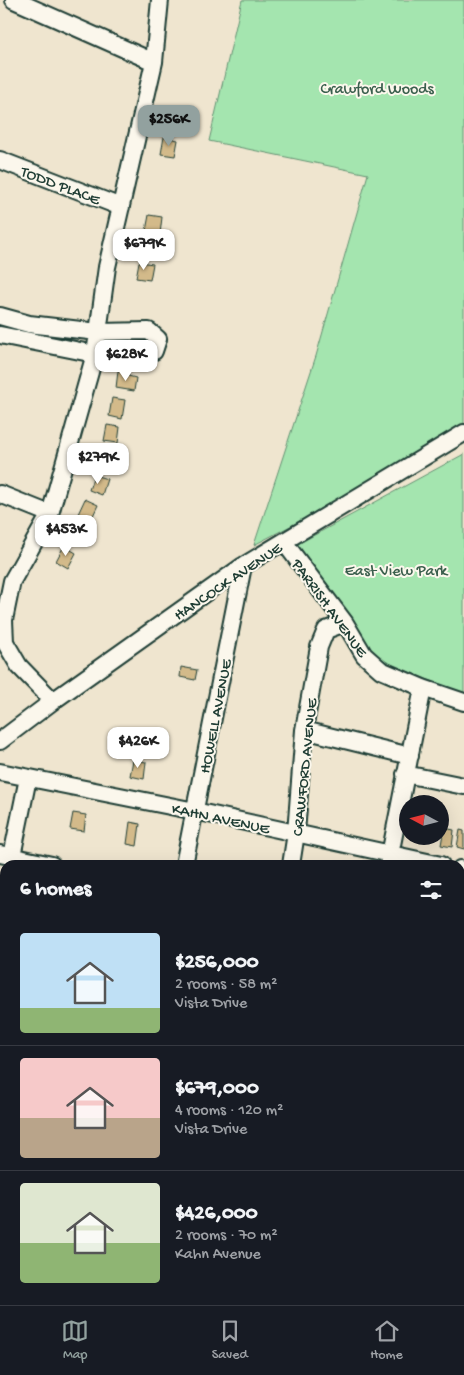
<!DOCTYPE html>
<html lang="en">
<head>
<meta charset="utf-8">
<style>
	:root { --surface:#171b24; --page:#242831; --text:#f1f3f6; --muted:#9ea1a6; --line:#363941; --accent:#92a19f }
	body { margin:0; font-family:"Gochi Hand",sans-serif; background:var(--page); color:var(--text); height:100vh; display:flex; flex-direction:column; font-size:19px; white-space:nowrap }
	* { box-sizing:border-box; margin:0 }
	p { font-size:16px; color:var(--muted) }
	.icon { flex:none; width:28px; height:28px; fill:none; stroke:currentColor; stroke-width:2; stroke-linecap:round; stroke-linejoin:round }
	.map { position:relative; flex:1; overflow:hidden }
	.drawer { position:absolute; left:0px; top:860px; width:465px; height:445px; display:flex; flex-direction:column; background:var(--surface); border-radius:15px 15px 0 0; box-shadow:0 5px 20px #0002 }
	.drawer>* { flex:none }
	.needle { width:32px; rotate:277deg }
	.tools { position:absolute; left:399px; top:795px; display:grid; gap:10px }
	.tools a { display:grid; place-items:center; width:50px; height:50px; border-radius:50%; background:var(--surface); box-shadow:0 5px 20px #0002; font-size:25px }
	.price { position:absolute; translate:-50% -42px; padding:0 11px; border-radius:10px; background:#fff; color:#222; font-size:16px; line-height:32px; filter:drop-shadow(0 1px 2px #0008) }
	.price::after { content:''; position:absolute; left:50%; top:30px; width:15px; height:11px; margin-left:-8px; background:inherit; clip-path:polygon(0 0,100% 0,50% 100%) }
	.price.current { background:var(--accent); color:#111 }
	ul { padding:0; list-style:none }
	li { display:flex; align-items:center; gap:15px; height:125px; padding:0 20px }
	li+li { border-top:1px solid var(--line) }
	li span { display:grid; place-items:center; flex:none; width:140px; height:100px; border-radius:5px; color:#555 }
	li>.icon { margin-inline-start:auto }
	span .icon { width:60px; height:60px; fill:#fffc; stroke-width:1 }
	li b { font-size:21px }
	h2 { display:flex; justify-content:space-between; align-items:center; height:60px; padding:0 20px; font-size:21px }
	.tab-bar { display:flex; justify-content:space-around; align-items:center; height:70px; border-top:1px solid var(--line); background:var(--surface); font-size:14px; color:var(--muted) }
	.tab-bar a { display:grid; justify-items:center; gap:2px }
	.tab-bar .current { color:var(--accent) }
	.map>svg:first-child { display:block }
	.green { fill:#a4e5af; stroke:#629172 }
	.building { fill:#d3ba8a; stroke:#1f3d34 }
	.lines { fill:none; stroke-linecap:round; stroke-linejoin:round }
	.minor-casing { stroke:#1f3d34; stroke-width:20 }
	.minor { stroke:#fbf7ec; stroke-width:16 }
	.labels { text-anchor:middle; stroke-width:4; stroke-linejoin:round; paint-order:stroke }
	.park-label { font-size:16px; fill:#3a5f4d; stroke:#fbf7ec }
	.street-label { font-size:16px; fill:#1f3d34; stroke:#fbf7ec }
</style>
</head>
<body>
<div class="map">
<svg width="464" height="1305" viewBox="0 0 464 1305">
	<rect width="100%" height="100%" fill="#efe5cf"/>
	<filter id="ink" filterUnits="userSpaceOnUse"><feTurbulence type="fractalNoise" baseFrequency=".02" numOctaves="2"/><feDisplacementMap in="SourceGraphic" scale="10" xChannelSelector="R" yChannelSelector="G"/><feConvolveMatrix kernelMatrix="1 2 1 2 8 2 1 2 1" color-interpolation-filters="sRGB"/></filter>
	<g filter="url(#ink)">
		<path class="green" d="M242 0H464V435L254 545 316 356 368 174 209 141Z
			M464 454V693L388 665 368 646 296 545Z"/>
		<path class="building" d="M164 137 178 140 175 156 161 154Z
			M149 215 162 217 160 234 146 231Z
			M145 238 158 240 156 256 142 254Z
			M139 262 153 264 150 280 136 278Z
			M118 371 129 373 128 376 136 378 134 391 116 388Z
			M112 398 125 400 122 419 109 416Z
			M107 425 120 427 118 443 104 441Z
			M102 451 120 456 116 471 98 466Z
			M94 475 107 479 102 495 89 490Z
			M85 499 98 505 91 520 78 514Z
			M76 520 88 527 80 541 68 534Z
			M64 546 76 553 68 568 56 561Z
			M181 667 197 670 195 680 180 677Z
			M133 760 146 762 144 779 130 776Z
			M73 813 86 815 84 831 70 829Z
			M130 822 140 824 137 846 127 844Z
			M444 828 454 830 452 847 441 845Z
			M460 830 464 831V849L457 847Z
			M463 888H464V915L460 914Z
			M0 959 5 960 2 982H0Z"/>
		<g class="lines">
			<defs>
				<path id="minor" d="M14 0 154 62
					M0 160 121 207
					M0 316 29 324 98 332 149 331 158 339 154 351 95 354 0 335
					M0 494 50 514
					M284 542 345 623 364 655 381 670 423 688 464 702
					M53 701 19 666 5 642 4 620 12 581 50 514 95 354 107 267 154 62 160 0
					M304 730 410 756
					M0 741 53 701 243 566 464 433
					M0 772 195 811 441 865
					M405 774 464 786
					M0 854 52 865
					M12 856 28 778
					M184 865 243 566
					M291 865 296 833 304 730 319 647 326 630 345 623
					M388 865 423 688
					M460 869 464 870
					M0 940H5
					M460 950H464
					M0 1022 5 1023
					M460 1032 464 1033
					M0 1103 5 1104
					M460 1115H464
					M0 1188 5 1189
					M460 1199 464 1200
					M0 1273 5 1274
					M95 1305 96 1300
					M209 1305 210 1300
					M303 1305 304 1300
					M384 1305 385 1300"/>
			</defs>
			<use href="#minor" class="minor-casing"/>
			<use href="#minor" class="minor"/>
		</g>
	</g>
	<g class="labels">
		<g class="park-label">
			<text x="377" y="93">Crawford Woods</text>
			<text x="396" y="575">East View Park</text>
		</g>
		<g class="street-label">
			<text transform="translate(61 184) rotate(21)" y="6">TODD PLACE</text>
			<text transform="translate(227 580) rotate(-34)" y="6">HANCOCK AVENUE</text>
			<text transform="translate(331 607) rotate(54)" y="6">PARRISH AVENUE</text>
			<text transform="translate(214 716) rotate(-79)" y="6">HOWELL AVENUE</text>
			<text transform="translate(303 767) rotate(-84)" y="6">CRAWFORD AVENUE</text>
			<text transform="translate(221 817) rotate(12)" y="6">KAHN AVENUE</text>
		</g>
	</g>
</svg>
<div class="tools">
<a><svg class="needle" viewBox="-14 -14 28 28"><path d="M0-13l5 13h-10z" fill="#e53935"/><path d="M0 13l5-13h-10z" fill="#9ea1a6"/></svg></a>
</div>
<b class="price current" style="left:169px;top:147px">$256K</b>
<b class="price" style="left:144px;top:271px">$679K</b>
<b class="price" style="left:126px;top:382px">$628K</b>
<b class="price" style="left:98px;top:485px">$279K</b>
<b class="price" style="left:66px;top:557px">$453K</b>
<b class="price" style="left:138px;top:769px">$426K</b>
<section class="drawer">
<h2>6 homes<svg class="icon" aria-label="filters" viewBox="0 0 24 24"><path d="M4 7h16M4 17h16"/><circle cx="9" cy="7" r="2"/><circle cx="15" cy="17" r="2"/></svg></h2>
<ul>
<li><span style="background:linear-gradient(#bfe0f5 75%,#8fb573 0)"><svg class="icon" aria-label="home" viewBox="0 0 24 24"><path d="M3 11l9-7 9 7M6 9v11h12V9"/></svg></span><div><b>$256,000</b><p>2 rooms · 58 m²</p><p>Vista Drive</p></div></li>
<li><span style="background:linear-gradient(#f6c9c9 60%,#b9a48a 0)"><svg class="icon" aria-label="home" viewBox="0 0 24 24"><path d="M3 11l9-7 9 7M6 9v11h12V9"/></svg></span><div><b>$679,000</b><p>4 rooms · 120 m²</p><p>Vista Drive</p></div></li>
<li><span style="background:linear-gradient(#dfe7d0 60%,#8fb573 0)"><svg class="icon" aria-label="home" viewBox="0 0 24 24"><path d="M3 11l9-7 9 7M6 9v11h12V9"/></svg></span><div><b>$426,000</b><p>2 rooms · 70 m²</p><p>Kahn Avenue</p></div></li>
</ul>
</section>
</div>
<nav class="tab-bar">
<a class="current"><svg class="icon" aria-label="map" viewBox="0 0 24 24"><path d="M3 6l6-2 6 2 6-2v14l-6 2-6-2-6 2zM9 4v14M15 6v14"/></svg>Map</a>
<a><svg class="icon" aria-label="saved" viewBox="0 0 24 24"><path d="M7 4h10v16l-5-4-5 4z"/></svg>Saved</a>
<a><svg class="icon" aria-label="home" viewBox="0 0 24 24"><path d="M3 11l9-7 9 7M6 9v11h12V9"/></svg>Home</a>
</nav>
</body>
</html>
